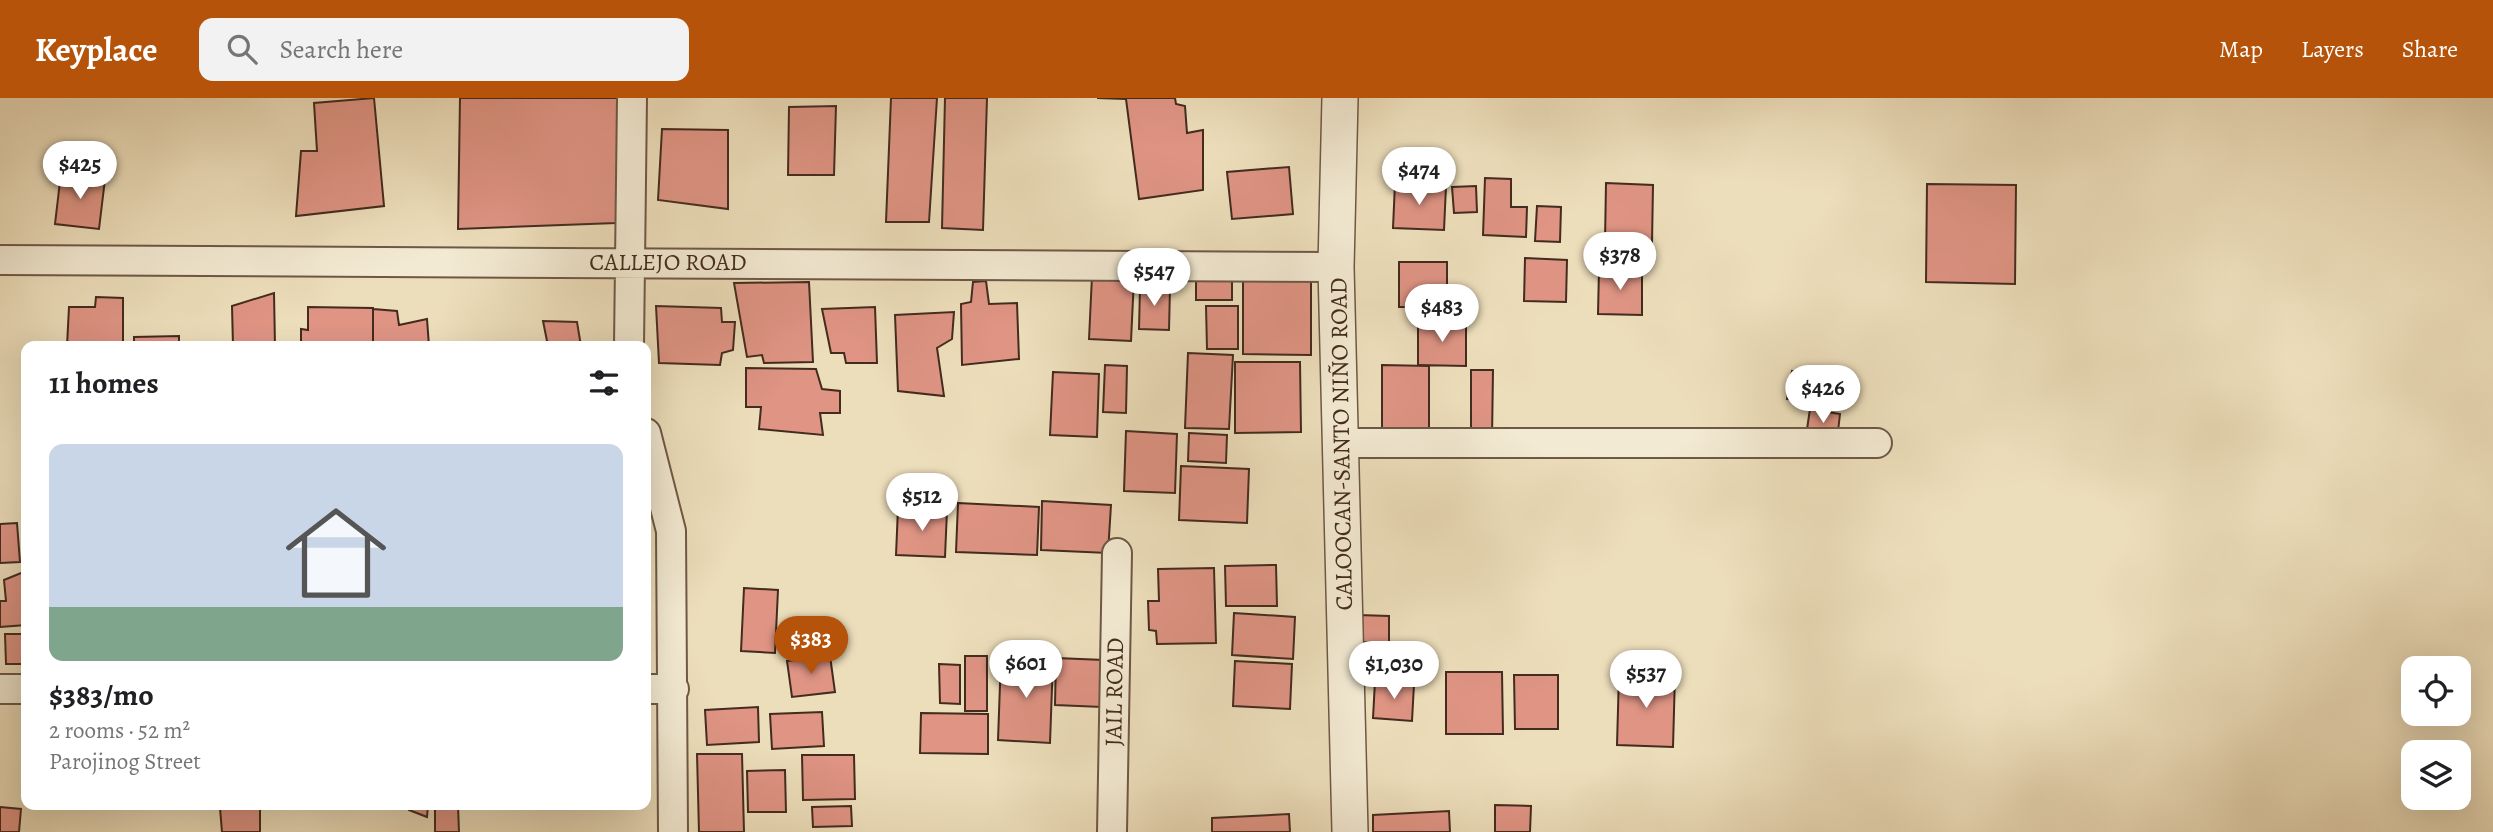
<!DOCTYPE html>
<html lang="en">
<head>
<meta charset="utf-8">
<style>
	:root { --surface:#fff; --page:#f2f2f2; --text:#202124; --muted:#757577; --accent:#b45309 }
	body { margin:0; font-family:Alegreya,serif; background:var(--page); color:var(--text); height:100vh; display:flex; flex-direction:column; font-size:26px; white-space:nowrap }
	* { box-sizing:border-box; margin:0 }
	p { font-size:23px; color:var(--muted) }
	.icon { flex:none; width:38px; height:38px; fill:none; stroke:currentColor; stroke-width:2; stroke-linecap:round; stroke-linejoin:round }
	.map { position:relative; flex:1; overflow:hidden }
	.side { position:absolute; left:21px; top:243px; width:630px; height:469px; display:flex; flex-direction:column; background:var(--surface); border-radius:14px; box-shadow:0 7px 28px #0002 }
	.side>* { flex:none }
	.tools { position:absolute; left:2401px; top:558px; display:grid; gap:14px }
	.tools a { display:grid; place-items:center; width:70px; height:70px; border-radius:14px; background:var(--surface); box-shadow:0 7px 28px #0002; font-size:35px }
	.price { position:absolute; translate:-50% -60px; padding:0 16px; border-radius:24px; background:#fff; color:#222; font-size:23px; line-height:46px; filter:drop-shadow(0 2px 4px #0008) }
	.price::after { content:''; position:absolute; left:50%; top:42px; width:21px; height:16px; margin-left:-10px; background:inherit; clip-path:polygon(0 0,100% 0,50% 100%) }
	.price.current { background:var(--accent); color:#fff }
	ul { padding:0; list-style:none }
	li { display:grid; align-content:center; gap:14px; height:371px; padding:0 28px }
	li span { display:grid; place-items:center; height:217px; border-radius:14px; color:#555 }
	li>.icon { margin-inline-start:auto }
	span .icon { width:126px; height:126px; fill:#fffc; stroke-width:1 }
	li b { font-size:30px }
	h2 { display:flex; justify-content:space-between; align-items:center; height:84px; padding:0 28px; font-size:30px }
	header { display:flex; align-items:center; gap:42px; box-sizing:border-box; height:98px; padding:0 35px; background:var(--accent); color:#fff }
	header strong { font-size:33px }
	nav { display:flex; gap:38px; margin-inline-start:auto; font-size:24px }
	.search { width:490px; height:63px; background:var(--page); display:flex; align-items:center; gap:18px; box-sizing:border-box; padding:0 24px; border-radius:14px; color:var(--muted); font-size:26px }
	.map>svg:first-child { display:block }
	.building { fill:#df9484; stroke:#432b1e; stroke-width:2 }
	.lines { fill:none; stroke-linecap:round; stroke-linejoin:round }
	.minor-casing { stroke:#6e5845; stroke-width:32 }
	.tertiary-casing { stroke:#6e5845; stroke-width:38 }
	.minor { stroke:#f3ead3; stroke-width:28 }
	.tertiary { stroke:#f3ead3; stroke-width:35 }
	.labels { text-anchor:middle; stroke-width:5; stroke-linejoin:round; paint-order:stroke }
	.street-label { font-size:24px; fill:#432b1e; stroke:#f3ead3 }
</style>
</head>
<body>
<header>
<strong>Keyplace</strong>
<div class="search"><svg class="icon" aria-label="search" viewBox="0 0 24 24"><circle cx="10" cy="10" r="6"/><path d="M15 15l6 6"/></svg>Search here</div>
<nav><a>Map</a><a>Layers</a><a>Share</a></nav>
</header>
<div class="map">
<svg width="2493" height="734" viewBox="0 0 2493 734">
	<rect width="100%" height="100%" fill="#eddebb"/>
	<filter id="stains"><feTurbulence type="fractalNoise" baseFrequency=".00286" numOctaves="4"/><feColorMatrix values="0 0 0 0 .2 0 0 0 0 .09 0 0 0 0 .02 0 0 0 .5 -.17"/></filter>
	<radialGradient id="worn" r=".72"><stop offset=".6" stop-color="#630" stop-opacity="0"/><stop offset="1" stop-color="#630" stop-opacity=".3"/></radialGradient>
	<path class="building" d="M374 0 384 108 296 118 301 53H317L314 5Z
		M460 0H620L616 125 458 131Z
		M891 0H937L929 124H886Z
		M945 0H987L983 132 942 130Z
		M1097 0H1175L1176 6 1185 8 1187 35 1203 32V92L1139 101 1126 1Z
		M836 8 834 77H788L789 9Z
		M662 31 728 32V111L658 102Z
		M1289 69 1293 116 1232 121 1227 74Z
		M61 75 105 81 99 131 55 126Z
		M1485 80 1511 81V109H1527L1526 139 1483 137Z
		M1395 85 1446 88 1444 132 1393 130Z
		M1606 85 1653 87 1652 146 1605 144Z
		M1927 86 2016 87 2015 186 1926 184Z
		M1476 88 1477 114 1454 115 1452 89Z
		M1537 108 1561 109 1560 144 1535 143Z
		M1525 160 1567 162 1566 204 1524 203Z
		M1399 164H1447V209H1399Z
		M1599 171 1642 172V217L1598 216Z
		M1092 178 1134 180 1131 243 1089 241Z
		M1196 179 1232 180V202H1196Z
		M1243 182 1311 183V257L1243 256Z
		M986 183 989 206 1017 205 1019 261 962 267 961 206 971 204 973 184Z
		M809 184 813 264 764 265 762 257 747 259 734 185Z
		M1140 189 1170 190 1169 232 1139 231Z
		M274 195 275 248H233L232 208Z
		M96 199 123 200V248H67L69 209H95Z
		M656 208 721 210 722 224H735L733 252 722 255 720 267 659 265Z
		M1206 208H1238V251H1207Z
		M308 209 373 210V248H301V231L308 232Z
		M875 209 877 265H846L844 255H831L822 211Z
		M373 211 397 213 399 227 427 221 429 248H373Z
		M954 214 952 241 937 250 944 298 898 293 895 217Z
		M543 223 577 224 581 248H548Z
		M1418 224H1466V268L1418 267Z
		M179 238V248H134V239Z
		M1188 255 1233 257 1229 331 1185 330Z
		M1235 264H1300L1301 334 1235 335Z
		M1105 267 1127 268 1126 315 1103 314Z
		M1382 267 1429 268V335L1382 334Z
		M746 270 816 271 822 291 840 293V315H820L823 337 759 331 761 309H746Z
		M1471 272H1493L1492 340 1471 339Z
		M1792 273 1814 277 1809 305 1787 301Z
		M1053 274 1099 276 1097 339 1050 337Z
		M1810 311 1840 316 1837 342 1806 338Z
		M1126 333 1177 336 1175 395 1124 393Z
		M1189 335 1227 337 1226 365 1188 363Z
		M1181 368 1249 371 1247 425 1179 422Z
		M1042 403 1111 407 1108 455 1041 452Z
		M958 405 1039 409 1037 457 956 454Z
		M898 410 947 412 945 459 896 457Z
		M17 425 20 464 0 465V426Z
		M1276 467 1277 508H1226L1225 468Z
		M1214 470 1216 545 1157 546 1156 533 1149 532 1148 503H1159L1158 471Z
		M26 473V527L0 529V503H6L4 482Z
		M744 490 778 492 775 555 741 553Z
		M1234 515 1295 519 1293 561 1232 557Z
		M1358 517 1389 518V545L1354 544Z
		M5 536H26V566H6Z
		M830 558 835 594 792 599 787 563Z
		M965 558H987V613H965Z
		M1001 559 1053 562 1050 645 998 642Z
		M1056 560 1104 562 1102 609 1055 607Z
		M1235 563 1292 566 1290 611 1233 608Z
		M939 566 960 567V606L940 605Z
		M1446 574H1502L1503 636H1446Z
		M1619 576 1675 577 1673 649 1617 647Z
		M1514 577H1558V631H1515Z
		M1375 583 1414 586 1412 623 1373 620Z
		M758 609 759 644 707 647 705 612Z
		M822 614 824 648 772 651 770 616Z
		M921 615 988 616V656L920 655Z
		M697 656H742L744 734H699Z
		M802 657H854L855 701 803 702Z
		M785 672 786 714H748L747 673Z
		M409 707H428L427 719 409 712Z
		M435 707H458L459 734H435Z
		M1495 707 1531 708 1530 734H1495Z
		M851 708 852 728 813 729 812 709Z
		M0 709 21 711 19 734H0Z
		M220 710 260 711V734H222Z
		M1449 713 1450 734H1373V717Z
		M1289 716 1290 734H1212V720Z"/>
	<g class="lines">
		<defs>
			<path id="minor" d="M0 162 1336 169
				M629 248 632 0
				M646 335 671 433 673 734
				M1340 345H1877
				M0 591H26
				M646 591H674
				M1112 734 1117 455"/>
			<path id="tertiary" d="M1340 0 1336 169 1350 734"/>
		</defs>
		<use href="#minor" class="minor-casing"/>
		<use href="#tertiary" class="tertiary-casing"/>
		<use href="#minor" class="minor"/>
		<use href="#tertiary" class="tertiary"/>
	</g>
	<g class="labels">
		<g class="street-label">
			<text x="668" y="172">CALLEJO ROAD</text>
			<text transform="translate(1341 346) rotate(-91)" y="8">CALOOCAN-SANTO NIÑO ROAD</text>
			<text transform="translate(1114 594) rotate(-89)" y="8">JAIL ROAD</text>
		</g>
	</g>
	<rect width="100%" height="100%" filter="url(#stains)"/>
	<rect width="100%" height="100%" fill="url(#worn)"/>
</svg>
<div class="tools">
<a><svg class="icon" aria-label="locate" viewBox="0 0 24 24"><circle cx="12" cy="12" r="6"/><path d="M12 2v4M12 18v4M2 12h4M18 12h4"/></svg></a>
<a><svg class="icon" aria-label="layers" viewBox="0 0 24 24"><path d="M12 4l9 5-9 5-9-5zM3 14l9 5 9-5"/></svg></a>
</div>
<b class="price" style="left:80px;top:103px">$425</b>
<b class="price" style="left:1419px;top:109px">$474</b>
<b class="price" style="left:1620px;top:194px">$378</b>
<b class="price" style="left:1154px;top:210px">$547</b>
<b class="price" style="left:1442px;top:246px">$483</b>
<b class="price" style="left:1823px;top:327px">$426</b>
<b class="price" style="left:922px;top:435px">$512</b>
<b class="price current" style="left:811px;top:578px">$383</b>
<b class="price" style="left:1026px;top:602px">$601</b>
<b class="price" style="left:1394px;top:603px">$1,030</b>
<b class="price" style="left:1646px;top:612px">$537</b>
<section class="side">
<h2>11 homes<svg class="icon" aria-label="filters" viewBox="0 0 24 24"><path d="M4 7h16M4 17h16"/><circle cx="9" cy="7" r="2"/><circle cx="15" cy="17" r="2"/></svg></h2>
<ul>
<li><span style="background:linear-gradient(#c9d6e8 75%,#7fa58c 0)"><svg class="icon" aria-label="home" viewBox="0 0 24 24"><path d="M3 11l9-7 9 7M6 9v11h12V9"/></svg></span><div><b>$383/mo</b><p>2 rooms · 52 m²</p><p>Parojinog Street</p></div></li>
</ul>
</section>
</div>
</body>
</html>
